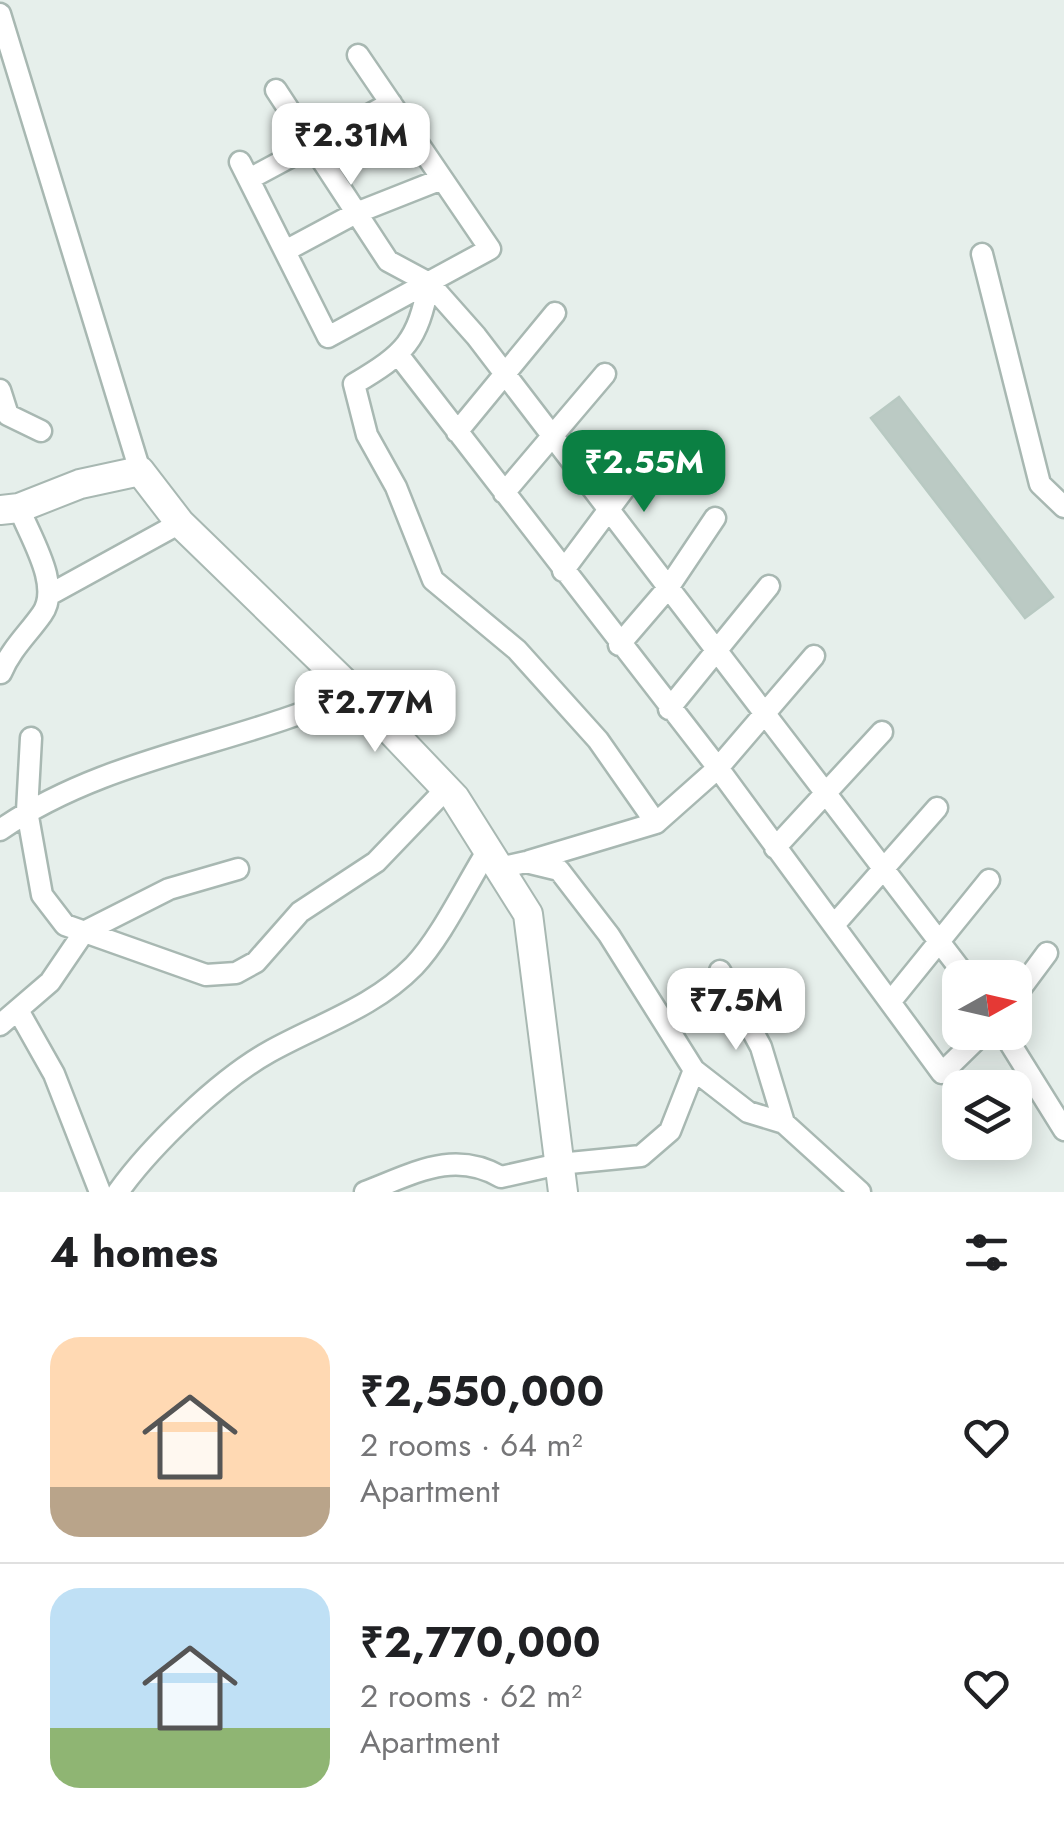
<!DOCTYPE html>
<html lang="en">
<head>
<meta charset="utf-8">
<style>
	:root { --surface:#fff; --page:#f6f6f6; --text:#202124; --muted:#757577; --line:#e0e0e0; --accent:#0b8043 }
	body { margin:0; font-family:Jost,sans-serif; background:var(--page); color:var(--text); height:100vh; display:flex; flex-direction:column; font-size:38px; white-space:nowrap }
	* { box-sizing:border-box; margin:0 }
	p { font-size:32px; color:var(--muted) }
	.icon { flex:none; width:55px; height:55px; fill:none; stroke:currentColor; stroke-width:2; stroke-linecap:round; stroke-linejoin:round }
	.map { position:relative; height:1192px; overflow:hidden }
	.panel { display:flex; flex-direction:column; background:var(--surface); flex:1 }
	.panel>* { flex:none }
	.needle { width:65px; rotate:82deg }
	.buttons { position:absolute; left:942px; top:960px; display:grid; gap:20px }
	.buttons a { display:grid; place-items:center; width:90px; height:90px; border-radius:20px; background:var(--surface); box-shadow:0 5px 25px #0003; font-size:50px }
	.price { position:absolute; translate:-50% -85px; padding:0 22px; border-radius:20px; background:#fff; color:#222; font-size:32px; line-height:65px; filter:drop-shadow(0 2px 5px #0008) }
	.price::after { content:''; position:absolute; left:50%; top:60px; width:30px; height:22px; margin-left:-15px; background:inherit; clip-path:polygon(0 0,100% 0,50% 100%) }
	.price.active { background:var(--accent); color:#fff }
	ul { padding:0; list-style:none }
	li { display:flex; align-items:center; gap:30px; height:250px; padding:0 50px }
	li+li { border-top:2px solid var(--line) }
	li span { display:grid; place-items:center; flex:none; width:280px; height:200px; border-radius:30px; color:#555 }
	li>.icon { margin-inline-start:auto }
	span .icon { width:120px; height:120px; fill:#fffc; stroke-width:1 }
	li b { font-size:42px }
	h2 { display:flex; justify-content:space-between; align-items:center; height:120px; padding:0 50px; font-size:42px }
	.map>svg:first-child { display:block }
	.building { fill:#bbcac4; stroke:#b8c9c2; stroke-width:2.5 }
	.lines { fill:none; stroke-linecap:round; stroke-linejoin:round }
	.minor-casing { stroke:#a8b8b2; stroke-width:25 }
	.tertiary-casing { stroke:#a8b8b2; stroke-width:32 }
	.minor { stroke:#fff; stroke-width:20 }
	.tertiary { stroke:#fff; stroke-width:28 }
</style>
</head>
<body>
<div class="map">
<svg width="1064" height="1192" viewBox="0 0 1064 1192">
	<rect width="100%" height="100%" fill="#e6efeb"/>
	<path class="building" d="M899 397 1053 597 1025 618 871 418Z"/>
	<g class="lines">
		<defs>
			<path id="minor" d="M0 14 140 471
				M276 90 388 261 429 283 476 336 967 978
				M240 162 328 337 490 249 358 55
				M249 179 391 103
				M285 251 356 213 442 179
				M982 254 1040 484 1064 507
				M429 283C417 342 406 353 354 384L367 435 396 487 433 580 517 650 598 740 656 823
				M400 357 718 768 942 1073 984 1032
				M0 390 8 415 41 431
				M457 432 555 313
				M504 493 605 374
				M563 571 657 445
				M49 595 180 523
				M619 645 668 588 715 518
				M1 673C11 649 28 634 42 614 62 586 30 537 19 508
				M669 709 769 586
				M31 738 27 811 42 895 65 925 206 975 236 973 256 962 300 912 376 862 446 789
				M0 830C107 756 238 745 354 692
				M775 848 882 732
				M529 861 656 823 718 768 814 656
				M499 868 526 862 559 870 609 935 694 1070 748 1112 784 1123 860 1192
				M834 925 937 808
				M720 971 761 1047 784 1123
				M1015 996 1047 953
				M891 1001 989 880
				M19 1012 54 1074 100 1192
				M0 1025 50 982 84 932 169 889 238 869
				M1003 1032 1064 1130
				M118 1192C151 1146 219 1080 269 1052 319 1024 373 1008 414 966 441 938 466 885 488 850
				M365 1192C413 1174 453 1149 501 1177L559 1164 641 1156 670 1131 694 1070"/>
			<path id="tertiary" d="M0 510 19 508 80 484 140 471 180 523 354 692 455 798 528 914 563 1192"/>
		</defs>
		<use href="#minor" class="minor-casing"/>
		<use href="#tertiary" class="tertiary-casing"/>
		<use href="#minor" class="minor"/>
		<use href="#tertiary" class="tertiary"/>
	</g>
</svg>
<div class="buttons">
<a><svg class="needle" viewBox="-14 -14 28 28"><path d="M0-13l5 13h-10z" fill="#e53935"/><path d="M0 13l5-13h-10z" fill="#757577"/></svg></a>
<a><svg class="icon" aria-label="layers" viewBox="0 0 24 24"><path d="M12 4l9 5-9 5-9-5zM3 14l9 5 9-5"/></svg></a>
</div>
<b class="price" style="left:351px;top:188px">₹2.31M</b>
<b class="price active" style="left:644px;top:515px">₹2.55M</b>
<b class="price" style="left:375px;top:755px">₹2.77M</b>
<b class="price" style="left:736px;top:1053px">₹7.5M</b>
</div>
<section class="panel">
<h2>4 homes<svg class="icon" aria-label="filters" viewBox="0 0 24 24"><path d="M4 7h16M4 17h16"/><circle cx="9" cy="7" r="2"/><circle cx="15" cy="17" r="2"/></svg></h2>
<ul>
<li><span style="background:linear-gradient(#ffd9b3 75%,#b9a48a 0)"><svg class="icon" aria-label="home" viewBox="0 0 24 24"><path d="M3 11l9-7 9 7M6 9v11h12V9"/></svg></span><div><b>₹2,550,000</b><p>2 rooms · 64 m²</p><p>Apartment</p></div><svg class="icon" aria-label="heart" viewBox="0 0 24 24"><path d="M12 20l-8-8c-3-5 5-10 8-4 3-6 11-1 8 4z"/></svg></li>
<li><span style="background:linear-gradient(#bfe0f5 70%,#8fb573 0)"><svg class="icon" aria-label="home" viewBox="0 0 24 24"><path d="M3 11l9-7 9 7M6 9v11h12V9"/></svg></span><div><b>₹2,770,000</b><p>2 rooms · 62 m²</p><p>Apartment</p></div><svg class="icon" aria-label="heart" viewBox="0 0 24 24"><path d="M12 20l-8-8c-3-5 5-10 8-4 3-6 11-1 8 4z"/></svg></li>
</ul>
</section>
</body>
</html>
